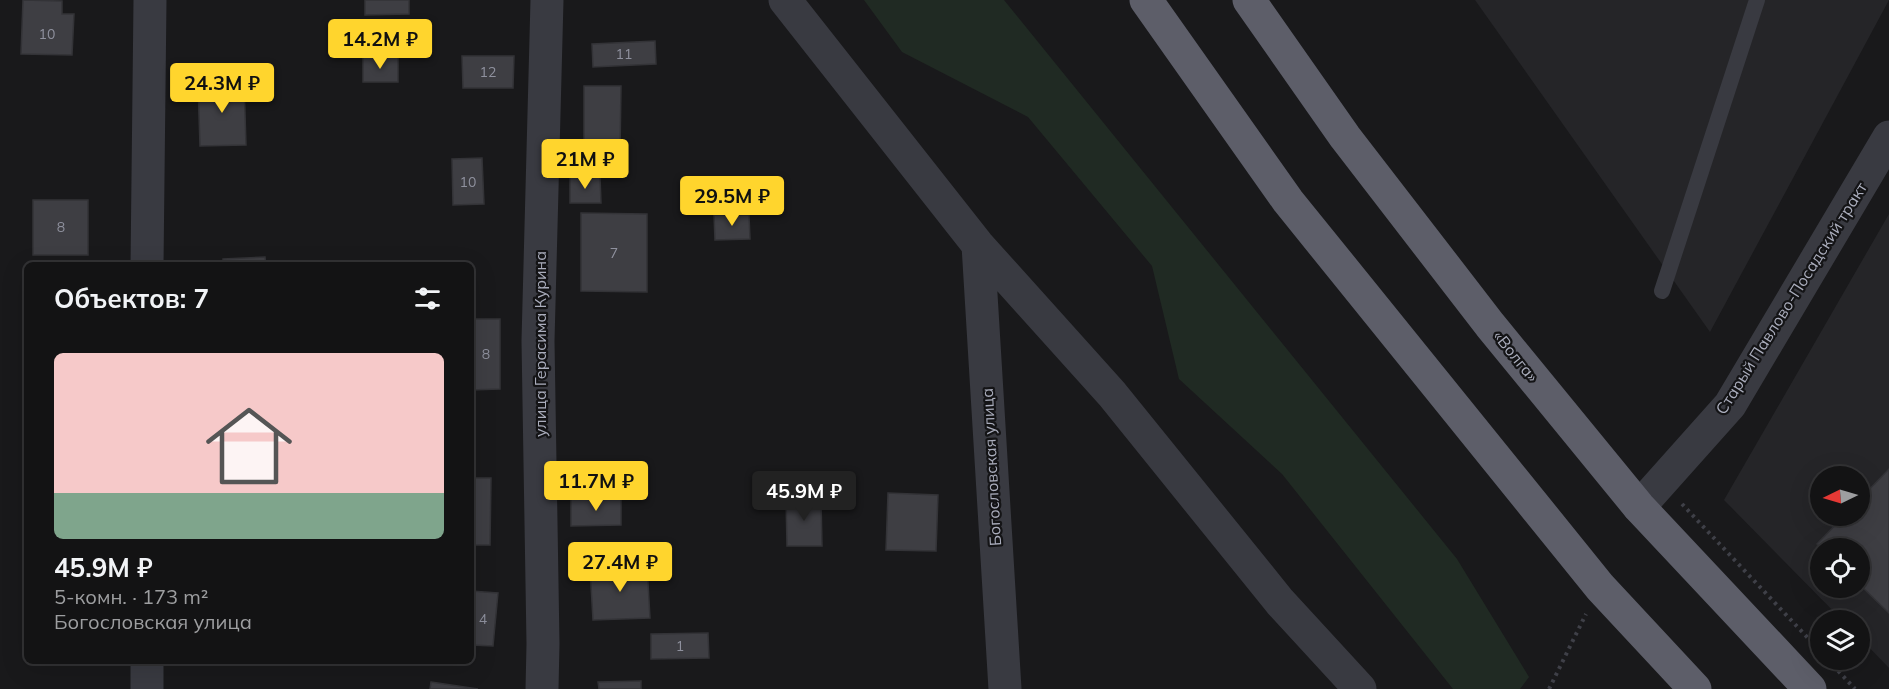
<!DOCTYPE html>
<html lang="ru">
<head>
<meta charset="utf-8">
<style>
	:root { --surface:#131314; --page:#202022; --text:#f1f3f6; --muted:#9d9ea0; --line:#323234; --accent:#ffd52d }
	body { margin:0; font-family:Mulish,sans-serif; background:var(--page); color:var(--text); height:100vh; display:flex; flex-direction:column; font-size:22px; white-space:nowrap }
	* { box-sizing:border-box; margin:0 }
	p { font-size:20px; color:var(--muted) }
	.icon { flex:none; width:33px; height:33px; fill:none; stroke:currentColor; stroke-width:2; stroke-linecap:round; stroke-linejoin:round }
	.map { position:relative; flex:1; overflow:hidden }
	.panel { position:absolute; left:24px; top:262px; width:450px; height:402px; display:flex; flex-direction:column; background:var(--surface); border-radius:9px; box-shadow:0 6px 24px #0002,0 0 0 2px var(--line) }
	.panel>* { flex:none }
	.needle { width:39px; rotate:265deg }
	.tools { position:absolute; left:1810px; top:466px; display:grid; gap:12px }
	.tools a { display:grid; place-items:center; width:60px; height:60px; border-radius:50%; background:var(--surface); box-shadow:0 6px 24px #0002,0 0 0 2px var(--line); font-size:30px }
	.price { position:absolute; translate:-50% -51px; padding:0 14px; border-radius:6px; background:var(--accent); color:#111; font-size:20px; line-height:39px; filter:drop-shadow(0 2px 3px #0008) }
	.price::after { content:''; position:absolute; left:50%; top:36px; width:18px; height:14px; margin-left:-9px; background:inherit; clip-path:polygon(0 0,100% 0,50% 100%) }
	.price.current { background:#222; color:#fff }
	ul { padding:0; list-style:none }
	li { display:grid; align-content:center; gap:12px; height:318px; padding:0 30px }
	li span { display:grid; place-items:center; height:186px; border-radius:9px; color:#555 }
	li>.icon { margin-inline-start:auto }
	span .icon { width:108px; height:108px; fill:#fffc; stroke-width:1 }
	li b { font-size:26px }
	h2 { display:flex; justify-content:space-between; align-items:center; height:72px; padding:0 30px; font-size:26px }
	.map>svg:first-child { display:block }
	.built { fill:#252528; fill-rule:evenodd }
	.green { fill:#202a23 }
	.building { fill:#3e3e43; stroke:#333337; stroke-width:1.5 }
	.lines { fill:none; stroke-linecap:round; stroke-linejoin:round }
	.path { stroke:#3f4048; stroke-width:4; stroke-dasharray:3 4.5; stroke-linecap:butt }
	.service { stroke:#393a41; stroke-width:16 }
	.minor { stroke:#393a41; stroke-width:33 }
	.trunk { stroke:#5d5e69; stroke-width:33 }
	.labels { text-anchor:middle; stroke-width:4.5; stroke-linejoin:round; paint-order:stroke }
	.number-label { font-size:14px; fill:#8f919e }
	.street-label { font-size:16px; fill:#aaadbc; stroke:#141416 }
</style>
</head>
<body>
<div class="map">
<svg width="1889" height="689" viewBox="0 0 1889 689">
	<rect width="100%" height="100%" fill="#19191b"/>
	<path class="built" d="M1475 0H1889L1710 332Z
		M1889 214V668L1860 638V621H1843L1724 500ZM1821 477H1860V516H1821ZM1821 549H1860V588H1821Z"/>
	<path class="green" d="M864 0H1004L1457 559 1529 677 1520 689H1453L1282 474 1179 379 1152 266 1028 117 902 52Z"/>
	<path class="building" d="M23 0 62 1V14H74L72 55 21 54Z
		M365 0H409V14L365 15Z
		M655 41 656 64 593 67 592 44Z
		M462 56H514L513 88H463Z
		M363 57H398V82H363Z
		M244 82 246 145 200 146 198 83Z
		M584 86H621L620 154H584Z
		M482 158 484 204 453 205 452 159Z
		M600 176 601 203H570V177Z
		M33 200H88V255H33Z
		M581 213 647 214V292L581 291Z
		M714 215H749L750 239 715 240Z
		M265 257 266 266H223V259Z
		M471 319H500V389L471 390Z
		M1889 469V613L1860 585V549H1823L1817 544 1844 516H1860V499Z
		M471 478H491L490 545H471Z
		M888 493 938 495 936 551 886 550Z
		M571 498H621V525L571 526Z
		M786 499H821L822 546H787Z
		M23 528H27V597H24Z
		M647 565 650 618 593 620 590 568Z
		M471 591 498 593 493 646 471 645Z
		M708 633 709 658 651 659V634Z
		M641 681V689H599L598 682Z
		M431 682 478 689H430Z"/>
	<g class="lines">
		<path class="path" d="M1682 504 1821 652
			M1828 660 1855 689
			M1549 689 1586 614"/>
		<path class="service" d="M1662 291 1757 0"/>
		<path class="minor" d="M785 0 978 245 1112 394 1280 602 1360 689
			M978 245 1005 689
			M147 266 150 0
			M1639 507 1730 405 1889 137
			M147 689V662
			M542 689 543 644 538 341 547 0"/>
		<path class="trunk" d="M1146 0 1288 201 1600 587 1695 689
			M1249 0 1345 137 1490 325 1639 507 1810 689"/>
	</g>
	<g class="labels">
		<g class="number-label">
			<text x="47" y="39">10</text>
			<text x="624" y="59">11</text>
			<text x="488" y="77">12</text>
			<text x="468" y="187">10</text>
			<text x="61" y="232">8</text>
			<text x="614" y="258">7</text>
			<text x="486" y="359">8</text>
			<text x="483" y="624">4</text>
			<text x="680" y="651">1</text>
		</g>
		<g class="street-label">
			<text transform="translate(1791 298) rotate(-58)" y="6">Старый Павлово-Посадский тракт</text>
			<text transform="translate(540 344) rotate(-90)" y="6">улица Герасима Курина</text>
			<text transform="translate(1516 356) rotate(51)" y="6">«Волга»</text>
			<text transform="translate(991 467) rotate(-93)" y="6">Богословская улица</text>
		</g>
	</g>
</svg>
<div class="tools">
<a><svg class="needle" viewBox="-14 -14 28 28"><path d="M0-13l5 13h-10z" fill="#e53935"/><path d="M0 13l5-13h-10z" fill="#9d9ea0"/></svg></a>
<a><svg class="icon" aria-label="locate" viewBox="0 0 24 24"><circle cx="12" cy="12" r="6"/><path d="M12 2v4M12 18v4M2 12h4M18 12h4"/></svg></a>
<a><svg class="icon" aria-label="layers" viewBox="0 0 24 24"><path d="M12 4l9 5-9 5-9-5zM3 14l9 5 9-5"/></svg></a>
</div>
<b class="price" style="left:380px;top:70px">14.2M ₽</b>
<b class="price" style="left:222px;top:114px">24.3M ₽</b>
<b class="price" style="left:585px;top:190px">21M ₽</b>
<b class="price" style="left:732px;top:227px">29.5M ₽</b>
<b class="price" style="left:596px;top:512px">11.7M ₽</b>
<b class="price current" style="left:804px;top:522px">45.9M ₽</b>
<b class="price" style="left:620px;top:593px">27.4M ₽</b>
<section class="panel">
<h2>Объектов: 7<svg class="icon" aria-label="filters" viewBox="0 0 24 24"><path d="M4 7h16M4 17h16"/><circle cx="9" cy="7" r="2"/><circle cx="15" cy="17" r="2"/></svg></h2>
<ul>
<li><span style="background:linear-gradient(#f6c9c9 75%,#7fa58c 0)"><svg class="icon" aria-label="home" viewBox="0 0 24 24"><path d="M3 11l9-7 9 7M6 9v11h12V9"/></svg></span><div><b>45.9M ₽</b><p>5-комн. · 173 m²</p><p>Богословская улица</p></div></li>
</ul>
</section>
</div>
</body>
</html>
